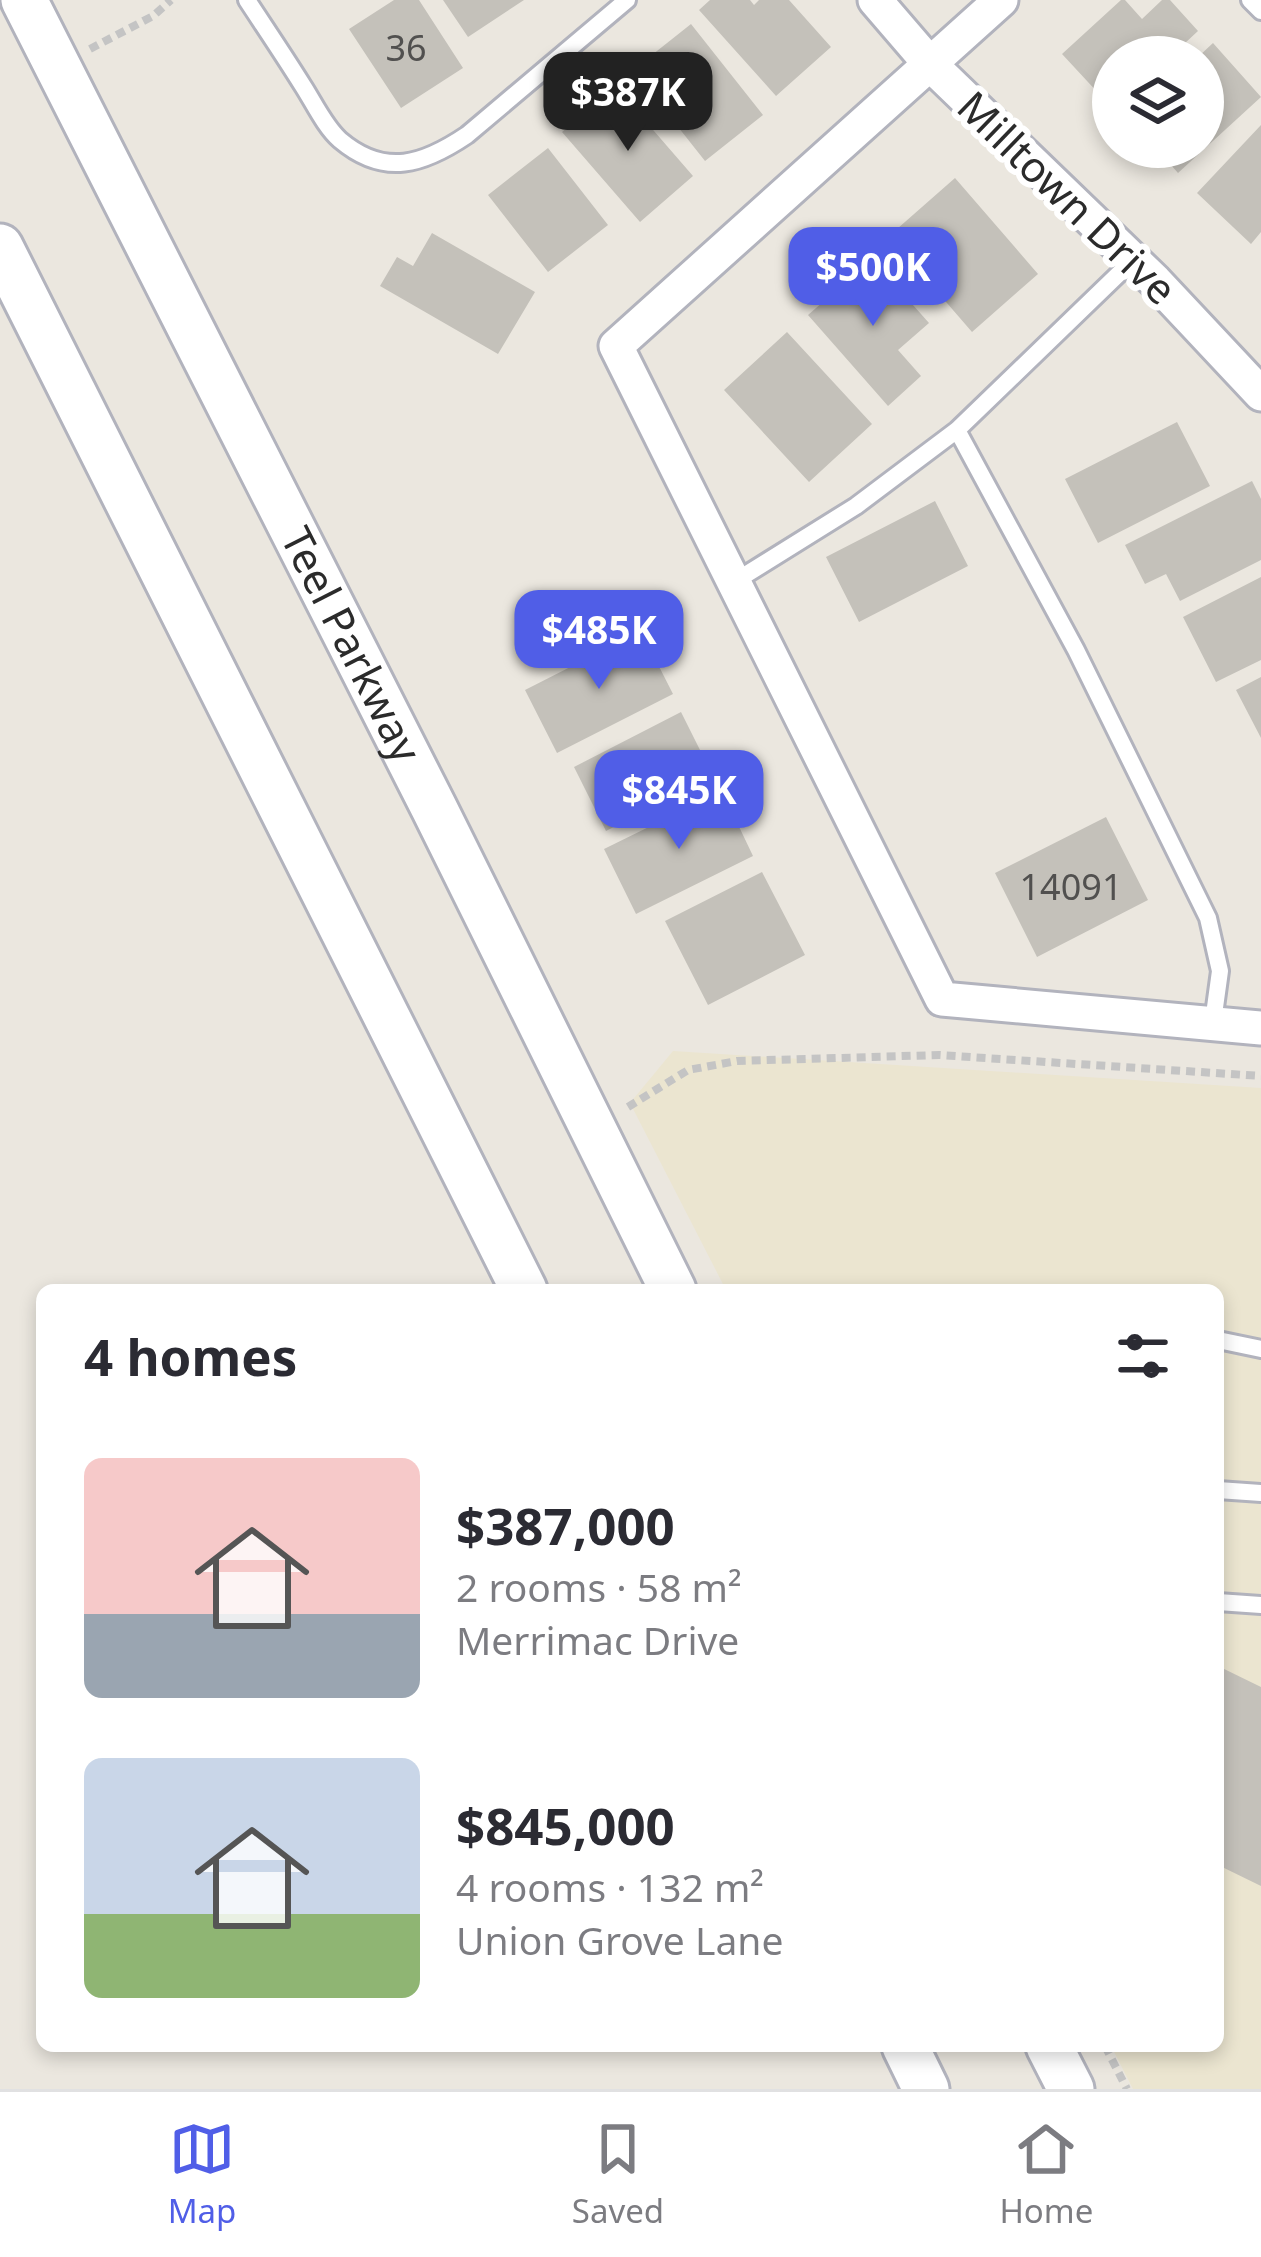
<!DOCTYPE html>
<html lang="en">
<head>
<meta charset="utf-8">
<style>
	:root { --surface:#fff; --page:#f7f7f7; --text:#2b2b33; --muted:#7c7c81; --line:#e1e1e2; --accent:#505ee7 }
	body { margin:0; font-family:"Noto Sans",sans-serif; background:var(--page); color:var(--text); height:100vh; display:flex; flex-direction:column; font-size:45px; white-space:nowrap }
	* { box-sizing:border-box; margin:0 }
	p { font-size:39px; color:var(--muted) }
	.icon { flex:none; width:66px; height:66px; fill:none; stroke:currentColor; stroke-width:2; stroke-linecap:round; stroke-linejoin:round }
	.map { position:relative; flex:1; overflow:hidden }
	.sheet { position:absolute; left:36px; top:1284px; width:1188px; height:768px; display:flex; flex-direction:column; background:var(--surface); border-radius:18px; box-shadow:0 6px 18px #0003 }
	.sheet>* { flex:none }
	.fabs { position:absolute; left:1092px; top:36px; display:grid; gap:24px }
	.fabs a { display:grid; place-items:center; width:132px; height:132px; border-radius:50%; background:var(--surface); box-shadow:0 6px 18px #0003; font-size:60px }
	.price { position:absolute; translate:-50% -102px; padding:0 27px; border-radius:24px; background:var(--accent); color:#fff; font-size:39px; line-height:78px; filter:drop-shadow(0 3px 6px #0008) }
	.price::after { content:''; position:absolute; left:50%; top:72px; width:36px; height:27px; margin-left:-18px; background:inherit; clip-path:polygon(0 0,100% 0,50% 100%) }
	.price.selected { background:#222; color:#fff }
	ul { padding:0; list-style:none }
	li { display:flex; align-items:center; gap:36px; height:300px; padding:0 48px }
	li span { display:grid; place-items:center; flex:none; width:336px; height:240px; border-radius:18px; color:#555 }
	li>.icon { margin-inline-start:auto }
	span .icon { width:144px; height:144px; fill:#fffc; stroke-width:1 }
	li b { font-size:51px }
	h2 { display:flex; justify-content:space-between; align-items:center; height:144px; padding:0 48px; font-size:51px }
	.tab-bar { display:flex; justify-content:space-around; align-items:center; height:168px; border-top:3px solid var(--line); background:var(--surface); font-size:33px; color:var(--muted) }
	.tab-bar a { display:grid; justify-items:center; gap:6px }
	.tab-bar .selected { color:var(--accent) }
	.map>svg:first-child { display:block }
	.education { fill:#ebe5d0 }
	.building { fill:#c4c1ba }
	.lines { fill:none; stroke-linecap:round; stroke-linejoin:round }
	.service-casing { stroke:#b2b3bd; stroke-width:22 }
	.minor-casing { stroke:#b2b3bd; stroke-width:39 }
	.secondary-casing { stroke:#b2b3bd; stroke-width:51 }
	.path { stroke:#c4c4c4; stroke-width:8; stroke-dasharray:9 6; stroke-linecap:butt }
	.service { stroke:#fff; stroke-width:16 }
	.minor { stroke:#fff; stroke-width:33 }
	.secondary { stroke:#fff; stroke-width:45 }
	.labels { text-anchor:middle; stroke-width:12; stroke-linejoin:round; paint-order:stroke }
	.number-label { font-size:36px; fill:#51504f }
	.street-label { font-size:42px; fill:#2b2b2b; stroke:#fff }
</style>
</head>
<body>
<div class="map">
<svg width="1261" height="2089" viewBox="0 0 1261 2089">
	<rect width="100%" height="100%" fill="#ebe7df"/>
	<path class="education" d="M673 1051 1261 1088V2089H1133L1111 2046H1218V1290H726L630 1103Z"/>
	<path class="building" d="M394 0H419L463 68 401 108 349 29Z
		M443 0H524L468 37Z
		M710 0H750L754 5 759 0H789L831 47 776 96 699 10Z
		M1121 0H1125L1142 19 1162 0H1170L1198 31 1170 57H1113V109L1062 54Z
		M691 24 763 115 705 161 633 70Z
		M1213 43 1261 97 1178 173 1155 147H1203V57H1198Z
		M615 86 693 176 640 222 562 132Z
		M1261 125V232L1251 244 1197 193Z
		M548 148 608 225 548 272 488 195Z
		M955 178 1038 274 972 332 889 236Z
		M432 233 535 292 498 354 380 286 397 257 413 266Z
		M872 259 929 323 898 350 921 376 888 406 808 315Z
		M787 332 872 424 809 482 724 390Z
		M1177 422 1210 486 1098 543 1065 479Z
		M1252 481 1261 499V560L1180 601 1166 574 1145 584 1125 545Z
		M935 501 968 566 859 622 826 557Z
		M1261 577V660L1216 682 1183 617Z
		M641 631 673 694 557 753 525 690Z
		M1261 677V738L1236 690Z
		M681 712 713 776 606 831 574 767Z
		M722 791 753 856 636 914 604 849Z
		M1106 817 1148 900 1037 957 995 873Z
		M762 872 805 955 708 1005 665 921Z
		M1218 1666 1261 1687V1886L1218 1865Z"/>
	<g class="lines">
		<defs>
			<path id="service" d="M247 0C266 29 285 57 303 86 314 103 325 127 340 140 385 178 424 164 467 135L627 0
				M1250 0 1261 11
				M957 430 1076 650 1208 918 1220 971 1213 1022
				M734 582 856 506 957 430 1133 260
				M1218 1340 1261 1349
				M1218 1490 1261 1493
				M1218 1602 1261 1605"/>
			<path id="minor" d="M875 0 930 64 1155 281 1261 394
				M1001 0 616 346 942 999 1261 1028"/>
			<g id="secondary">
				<path id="s1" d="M24 0 434 808 673 1290"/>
				<path d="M0 247 524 1290"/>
				<path d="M905 2046 926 2089"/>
				<path d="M1049 2046 1071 2089"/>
			</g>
		</defs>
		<use href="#service" class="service-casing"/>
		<use href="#minor" class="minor-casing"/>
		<use href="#secondary" class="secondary-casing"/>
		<path class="path" d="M90 49 153 16 171 0
			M628 1107 688 1070 737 1061 939 1055 1261 1076
			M1105 2046 1127 2089"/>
		<use href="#service" class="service"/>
		<use href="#minor" class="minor"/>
		<use href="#secondary" class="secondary"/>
	</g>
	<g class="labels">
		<g class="number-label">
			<text x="406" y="61">36</text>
			<text x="1071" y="900">14091</text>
		</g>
		<g class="street-label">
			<text transform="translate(1067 198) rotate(44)" y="15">Milltown Drive</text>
			<text dy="15" stroke="none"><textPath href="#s1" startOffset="723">Teel Parkway</textPath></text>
		</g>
	</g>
</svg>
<div class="fabs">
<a><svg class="icon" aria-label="layers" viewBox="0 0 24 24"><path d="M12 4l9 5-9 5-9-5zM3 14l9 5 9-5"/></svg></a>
</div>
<b class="price selected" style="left:628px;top:154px">$387K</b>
<b class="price" style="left:873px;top:329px">$500K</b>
<b class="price" style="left:599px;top:692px">$485K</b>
<b class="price" style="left:679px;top:852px">$845K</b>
<section class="sheet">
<h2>4 homes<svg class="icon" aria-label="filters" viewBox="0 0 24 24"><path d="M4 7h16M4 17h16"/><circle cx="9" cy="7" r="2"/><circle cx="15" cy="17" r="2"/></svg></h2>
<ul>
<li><span style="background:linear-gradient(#f6c9c9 65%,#9aa5b1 0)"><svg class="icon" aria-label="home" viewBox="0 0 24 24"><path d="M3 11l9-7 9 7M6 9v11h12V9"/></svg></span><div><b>$387,000</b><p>2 rooms · 58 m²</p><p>Merrimac Drive</p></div></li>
<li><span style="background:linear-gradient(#c9d6e8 65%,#8fb573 0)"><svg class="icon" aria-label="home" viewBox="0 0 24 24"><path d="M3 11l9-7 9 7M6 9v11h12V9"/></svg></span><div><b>$845,000</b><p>4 rooms · 132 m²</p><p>Union Grove Lane</p></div></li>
</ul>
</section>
</div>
<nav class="tab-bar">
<a class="selected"><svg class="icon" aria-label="map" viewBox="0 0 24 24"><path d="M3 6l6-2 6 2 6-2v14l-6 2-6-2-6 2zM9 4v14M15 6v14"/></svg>Map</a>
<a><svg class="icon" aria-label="saved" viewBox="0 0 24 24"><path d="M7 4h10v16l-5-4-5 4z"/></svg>Saved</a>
<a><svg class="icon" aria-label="home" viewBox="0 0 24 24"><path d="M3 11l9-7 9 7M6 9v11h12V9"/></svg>Home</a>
</nav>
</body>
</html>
